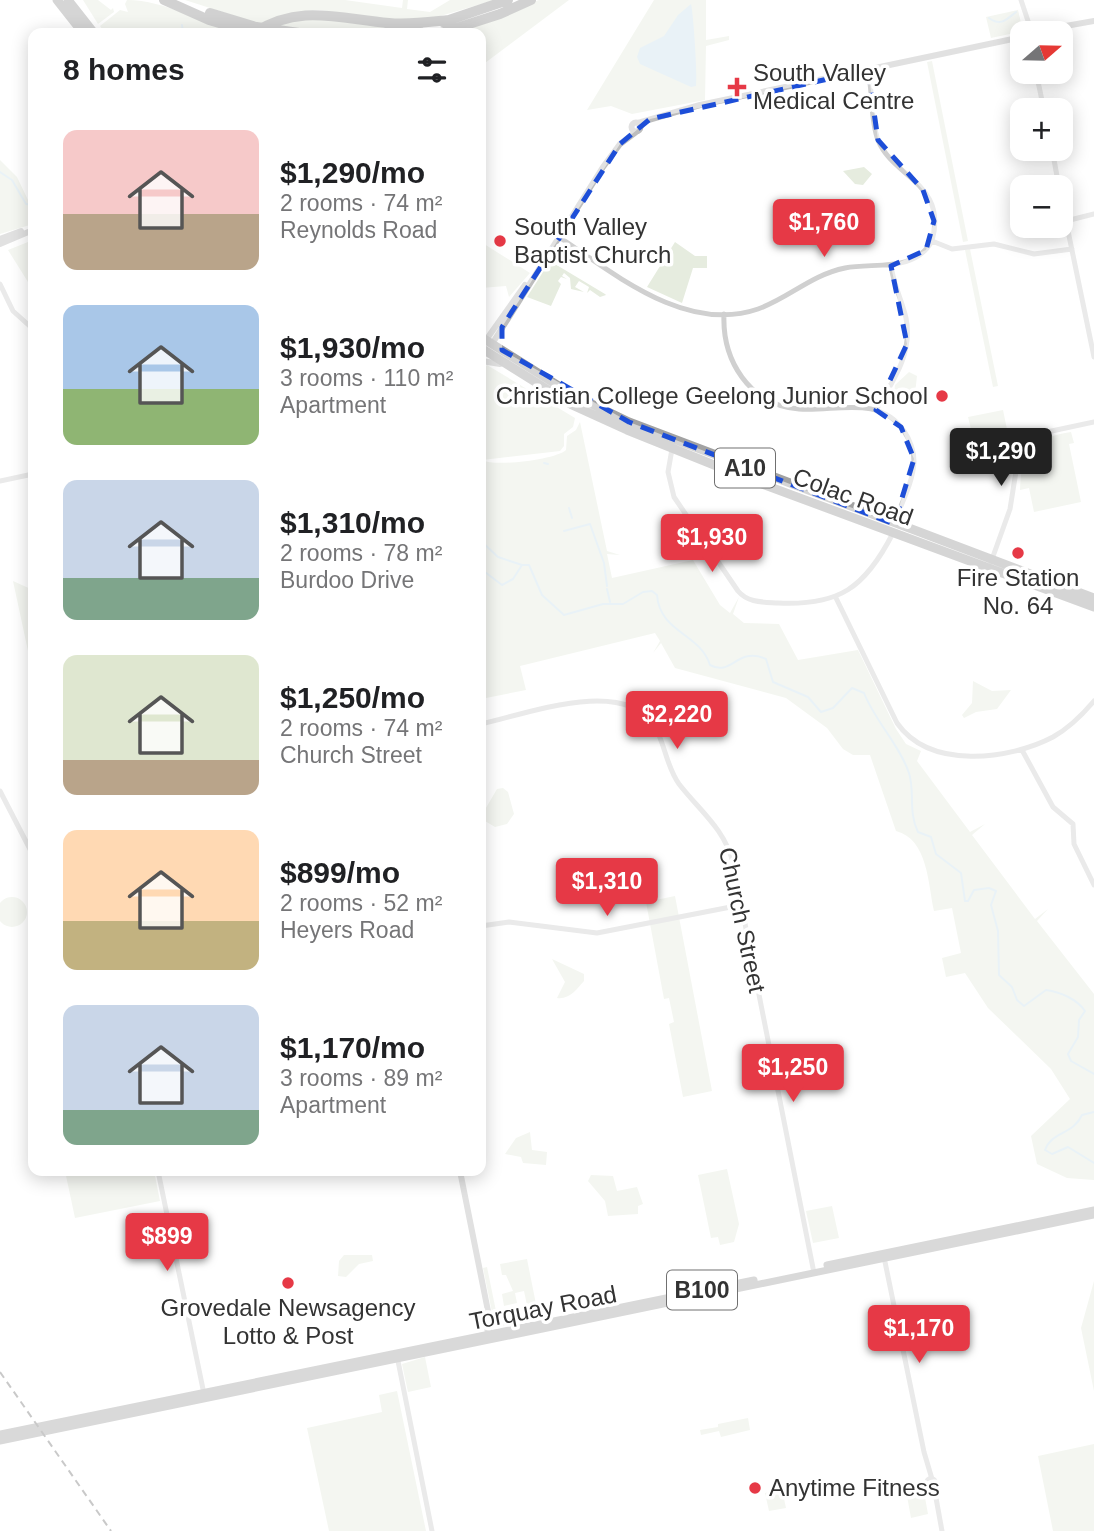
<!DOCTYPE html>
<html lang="en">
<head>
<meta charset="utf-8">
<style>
	:root { --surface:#fff; --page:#f6f6f6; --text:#202124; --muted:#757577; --accent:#e63946 }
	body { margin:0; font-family:Helvetica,sans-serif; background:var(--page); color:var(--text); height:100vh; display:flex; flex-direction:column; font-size:26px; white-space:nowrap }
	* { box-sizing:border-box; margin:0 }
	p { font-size:23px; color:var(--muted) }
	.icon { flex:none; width:38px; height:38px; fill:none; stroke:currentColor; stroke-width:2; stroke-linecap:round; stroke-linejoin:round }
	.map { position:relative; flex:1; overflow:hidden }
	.side { position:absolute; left:28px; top:28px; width:458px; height:1148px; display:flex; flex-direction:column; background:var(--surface); border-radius:14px; box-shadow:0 4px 18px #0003 }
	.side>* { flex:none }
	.needle { width:46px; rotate:70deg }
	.buttons { position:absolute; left:1010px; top:21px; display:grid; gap:14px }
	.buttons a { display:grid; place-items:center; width:63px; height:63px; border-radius:14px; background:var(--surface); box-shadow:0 4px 18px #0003; font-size:35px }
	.price { position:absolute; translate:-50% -60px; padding:0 16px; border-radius:7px; background:var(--accent); color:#fff; font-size:23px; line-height:46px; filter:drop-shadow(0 2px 4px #0008) }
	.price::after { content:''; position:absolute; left:50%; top:42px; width:21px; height:16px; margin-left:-10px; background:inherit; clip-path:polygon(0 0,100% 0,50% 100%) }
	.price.on { background:#222; color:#fff }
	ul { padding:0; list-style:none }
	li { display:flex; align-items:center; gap:21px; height:175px; padding:0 35px }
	li span { display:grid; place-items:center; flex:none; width:196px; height:140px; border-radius:14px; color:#555 }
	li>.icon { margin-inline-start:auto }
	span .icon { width:84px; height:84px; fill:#fffc; stroke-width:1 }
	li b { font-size:30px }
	h2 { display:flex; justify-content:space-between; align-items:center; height:84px; padding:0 35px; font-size:30px }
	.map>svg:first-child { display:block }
	.green { fill:#e6ecdf }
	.water { fill:#cfe2ee }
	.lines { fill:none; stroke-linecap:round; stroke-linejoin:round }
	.stream { stroke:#cfe2ee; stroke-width:2 }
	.tertiary { stroke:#d0d0d0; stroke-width:5 }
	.secondary { stroke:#bdbdbd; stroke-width:6 }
	.primary { stroke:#ababab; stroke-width:7 }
	.trunk { stroke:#a2a2a2; stroke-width:9 }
	.motorway { stroke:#9a9a9a; stroke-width:10 }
	.rail { stroke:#888; stroke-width:2; stroke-dasharray:7 5; stroke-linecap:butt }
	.motorway-bridge { stroke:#9a9a9a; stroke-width:10 }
	.marked { fill:none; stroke:#1d4ed8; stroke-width:5; stroke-dasharray:14 9; stroke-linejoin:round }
	.poi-dot { fill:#e63946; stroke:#fff; stroke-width:2.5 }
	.labels { text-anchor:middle; stroke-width:7; stroke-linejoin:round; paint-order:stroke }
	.shield { fill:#fff; stroke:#707070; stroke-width:2 }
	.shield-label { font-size:23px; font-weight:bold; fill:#333 }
	.poi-label { font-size:24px; fill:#333; stroke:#fff; text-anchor:start }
	.street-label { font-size:24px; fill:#333; stroke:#fff }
</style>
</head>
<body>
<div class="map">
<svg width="1094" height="1531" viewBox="0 0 1094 1531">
	<rect width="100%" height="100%" fill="#fff"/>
	<path class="green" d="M83 0H98L111 10 113 8 114 12 98 24Z
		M127 0C166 0 202 24 241 33H105L100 26 120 10 128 12 125 4Z
		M185 0H345L402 8 403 0H408L407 9 430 12 450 0H495L437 17 397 20 320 10 305 11 263 25Z
		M539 0H569L481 66V33H455Z
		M654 0H706V40L729 36V40L706 46 705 100 632 114 611 106 587 110Z
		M1018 10 1022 27 1019 32 991 38 986 17Z
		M304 17 405 28 333 32 274 27Z
		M932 61 968 241 963 242 927 62Z
		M0 160 17 177 28 200H33V224L0 234Z
		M864 167 872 174 863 185 855 184 843 171Z
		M33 240V290L8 250Z
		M481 242 530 273 509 297 506 286 481 288Z
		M675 242 695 256H707V268H693L682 303 647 287Z
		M970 249 998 386 993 387 965 250Z
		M550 261 605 294 606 295 600 297 590 290 587 293 589 287 579 281 575 287 584 292 571 289 570 278 564 273 562 276 567 279 561 277 558 281 561 284 551 306 527 297Z
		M487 365 575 418 573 427 564 434V446L560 451 482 460C494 467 555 460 566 450L567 436 576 430 580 422 607 551 620 555 607 554 612 578 693 560 720 605 730 613 739 597 733 614 744 623 779 624 798 660 858 650 896 729 906 744 921 751 917 761 970 832 985 824 972 835 1035 919 1048 909 1037 921 1094 994V1180L1067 1178 1037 1164 1031 1136 1070 1099 1051 1069 988 1008 965 973 946 977 942 958 961 953 952 908 934 911C928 884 928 839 896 831L870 755H853L843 749 827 728 786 698 675 668 661 643 653 653 660 641 655 633 520 666 526 690 481 699V374Z
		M909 372 917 376 915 394 901 407 893 403 895 385Z
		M1003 410 1008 434 974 441 968 417Z
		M1071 432 1074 443 1069 444 1081 502 1034 512 1029 488 1020 490C1022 449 1030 439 1071 432Z
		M13 581 33 590V665H31Z
		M973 681 992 691 1011 690 997 709 976 712 964 718 962 715 972 703Z
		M503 788 508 792 514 814 507 824 495 827 485 821 483 813 497 789Z
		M675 896 712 1091 683 1097 669 1024 674 1022 669 998 664 999 646 902Z
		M-3 912a15 15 0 1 1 30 0a15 15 0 1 1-30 0Z
		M552 959 584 974V981C577 989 569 1000 557 998L565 982Z
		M530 1132 532 1150 547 1152 546 1165 523 1163 521 1157 505 1154 516 1138Z
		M727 1169 739 1224 734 1242 720 1245 718 1237 711 1238 698 1175Z
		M65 1171H154L160 1201 75 1218Z
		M591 1175 613 1176 617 1191 637 1187 643 1204 638 1206V1214L608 1216 605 1201 588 1181Z
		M832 1206 839 1238 813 1243 806 1211Z
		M344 1255H372L373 1261 359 1264 346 1277 338 1276 339 1261Z
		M527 1259 539 1319 495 1327 483 1268 487 1267 497 1316 528 1310 524 1291 515 1293 517 1303 504 1306 502 1294 513 1291 506 1275H502L500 1264Z
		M1094 1281V1391L1081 1328Z
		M425 1357 431 1387 408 1392 402 1364Z
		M397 1391 426 1531H329L307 1428 382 1412 379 1395Z
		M748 1418 750 1430 721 1437 719 1431 701 1435 700 1430 718 1427V1424Z
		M1094 1444V1531H1053L1038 1456Z
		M782 1489 786 1508 769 1511 765 1493Z
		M924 1492 928 1514 911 1518 907 1496Z"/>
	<path class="water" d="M691 4C693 9 698 78 696 86L691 87 640 64 637 57 640 48 664 36 678 15Z"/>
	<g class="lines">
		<path class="stream" d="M989 18C1001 27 1007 19 1016 12
			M182 25 183 33
			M0 172 12 180 26 204 33 205
			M33 247V256
			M544 463 548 464
			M569 508 572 518
			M564 531 590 524 604 563 607 586
			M481 541 498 557 522 565
			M481 569 502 585 513 579 522 565H529L542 595 564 615 603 604H623L643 592 652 591 657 595C660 633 700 633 710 665 732 677 737 646 766 659L773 682 808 697 821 712 833 708 852 688 864 693C875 721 899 744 909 773 915 792 908 812 918 832L931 837 936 854 961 873 965 901H968L974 890 989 888 996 891 991 905 998 931 999 975 1012 987 1017 1000 1024 1006 1046 990C1060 992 1077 999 1085 1011L1079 1020 1078 1037 1068 1054 1071 1061 1094 1074
			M607 589 610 602
			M1094 1112 1082 1115C1073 1135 1052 1131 1045 1150L1052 1154 1068 1147 1094 1163"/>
		<path class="tertiary" d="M1021 0 1031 30
			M1036 72 1044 110
			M1052 149 1059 187
			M1060 192 1094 357
			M1066 221 1094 214
			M559 237C615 274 686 334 758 309 789 298 811 275 845 268 874 262 914 273 932 241 948 183 893 178 878 140 870 119 873 92 868 70
			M932 241 952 249 994 244 1034 254 1072 249
			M0 284 13 311 33 329
			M724 314C722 360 749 405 799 409 835 412 879 394 904 431 910 440 914 451 914 462 913 483 901 504 894 523
			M876 410C893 381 913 354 906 318 902 300 893 284 891 265
			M672 449 668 472 674 497 738 591C748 603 763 602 778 603 839 606 865 588 893 533
			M0 481 33 474
			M991 562 1010 509 1018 459 1027 444 1047 432 1094 422
			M836 598 897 723C930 770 1009 760 1053 737 1069 728 1083 714 1094 701
			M481 724C527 714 622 677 654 725 665 743 666 766 679 784 699 810 725 829 733 863L814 1273
			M1022 750 1053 807 1073 824 1074 844 1094 885
			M0 791 33 855
			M481 926 509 922 597 933 741 905
			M158 1171 204 1394
			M884 1257 924 1452 932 1479
			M397 1356 432 1531
			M926.5 1483a4.5 4.5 0 1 1 9 0a4.5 4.5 0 1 1-9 0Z
			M934 1487 942 1531"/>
		<path class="secondary" d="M1032 32 1094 21
			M1024 33 1028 30 1033 33
			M631.5 127a4.5 4.5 0 1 1 9 0a4.5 4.5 0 1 1-9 0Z
			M638 123 700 105 1022 37
			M0 239 21 231
			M0 244 33 230
			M486 340 525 285
			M492 344 603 167 620 144 636 132
			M482 361 500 364
			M460 1171 489 1316V1337
			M486 1313 488 1336"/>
		<path class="primary" d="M827 1265 1094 1210
			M0 1434 754 1280
			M0 1441 1094 1215"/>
		<path class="trunk" d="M57 0 83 33
			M68 0 94 33
			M481 337 573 395 629 422 1094 598
			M481 348 572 405 627 430 754 481 1094 607"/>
		<path class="motorway" d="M164 0 209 20 253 33
			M210 13 256 27
			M443 22 508 0
			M271 29 299 33
			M254 33C299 3 340 19 389 23 409 25 429 22 449 20
			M384 33 418 28
			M441 33 500 14 531 0"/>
		<path class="rail" d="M0 1372 111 1531"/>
		<path class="motorway-bridge" d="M256 27 271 29"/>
	</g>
	<path d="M0 0H1094V1531H0ZM868 70 878 140 923 190 934 221 926 250 891 266 907 344 876 410 901 427 914 459 894 524 629 422 502 350V327L620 144 650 119Z" fill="#fff" fill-opacity=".55" fill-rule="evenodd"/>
	<path class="marked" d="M868 70 878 140 923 190 934 221 926 250 891 266 907 344 876 410 901 427 914 459 894 524 629 422 502 350V327L620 144 650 119Z"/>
	<g class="poi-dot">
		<path d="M733.5 76.5h7v7h7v7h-7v7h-7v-7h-7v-7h7z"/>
		<circle cx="500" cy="241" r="7"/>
		<circle cx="942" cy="396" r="7"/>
		<circle cx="1018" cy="553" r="7"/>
		<circle cx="288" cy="1283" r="7"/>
		<circle cx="755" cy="1488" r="7"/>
	</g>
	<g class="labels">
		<g class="shield">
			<rect x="715" y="448.5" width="60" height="39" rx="5"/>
			<rect x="667" y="1270.5" width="70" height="39" rx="5"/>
		</g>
		<g class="shield-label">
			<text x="745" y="476">A10</text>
			<text x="702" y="1298">B100</text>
		</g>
		<g class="poi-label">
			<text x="753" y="81">South Valley<tspan x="753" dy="28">Medical Centre</tspan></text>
			<text x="514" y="235">South Valley<tspan x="514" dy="28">Baptist Church</tspan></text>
			<text x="928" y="404" text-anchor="end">Christian College Geelong Junior School</text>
			<text x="1018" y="586" text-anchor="middle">Fire Station<tspan x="1018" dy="28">No. 64</tspan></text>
			<text x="288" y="1316" text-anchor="middle">Grovedale Newsagency<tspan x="288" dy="28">Lotto &amp; Post</tspan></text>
			<text x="769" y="1496">Anytime Fitness</text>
		</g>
		<g class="street-label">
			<text transform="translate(853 497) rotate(20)" y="8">Colac Road</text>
			<text transform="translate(742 920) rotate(78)" y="8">Church Street</text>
			<text transform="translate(543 1308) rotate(-11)" y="8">Torquay Road</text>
		</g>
	</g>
</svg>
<div class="buttons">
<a><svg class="needle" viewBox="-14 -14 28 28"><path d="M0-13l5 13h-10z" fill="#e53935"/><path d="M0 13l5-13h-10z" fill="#757577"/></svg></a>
<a>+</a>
<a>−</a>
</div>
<b class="price" style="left:824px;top:259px">$1,760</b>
<b class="price on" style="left:1001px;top:488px">$1,290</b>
<b class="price" style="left:712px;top:574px">$1,930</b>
<b class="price" style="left:677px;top:751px">$2,220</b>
<b class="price" style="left:607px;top:918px">$1,310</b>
<b class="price" style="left:793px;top:1104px">$1,250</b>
<b class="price" style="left:167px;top:1273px">$899</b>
<b class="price" style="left:919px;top:1365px">$1,170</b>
<section class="side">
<h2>8 homes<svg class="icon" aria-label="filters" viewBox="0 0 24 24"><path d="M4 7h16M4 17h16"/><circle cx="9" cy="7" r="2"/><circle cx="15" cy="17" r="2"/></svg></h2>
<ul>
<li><span style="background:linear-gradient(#f6c9c9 60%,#b9a48a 0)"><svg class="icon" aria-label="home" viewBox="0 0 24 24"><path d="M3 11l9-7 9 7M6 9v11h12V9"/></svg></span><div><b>$1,290/mo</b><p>2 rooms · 74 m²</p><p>Reynolds Road</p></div></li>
<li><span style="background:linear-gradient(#a9c7e8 60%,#8fb573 0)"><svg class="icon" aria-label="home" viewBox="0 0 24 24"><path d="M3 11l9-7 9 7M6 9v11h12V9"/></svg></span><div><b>$1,930/mo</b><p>3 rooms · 110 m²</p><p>Apartment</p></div></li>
<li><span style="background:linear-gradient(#c9d6e8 70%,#7fa58c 0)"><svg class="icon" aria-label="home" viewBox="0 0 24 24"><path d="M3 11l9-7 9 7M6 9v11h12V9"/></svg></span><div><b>$1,310/mo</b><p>2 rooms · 78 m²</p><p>Burdoo Drive</p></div></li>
<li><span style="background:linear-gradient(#dfe7d0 75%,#b9a48a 0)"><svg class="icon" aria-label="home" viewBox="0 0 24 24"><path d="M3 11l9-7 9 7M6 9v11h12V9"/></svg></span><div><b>$1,250/mo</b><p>2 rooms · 74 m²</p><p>Church Street</p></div></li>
<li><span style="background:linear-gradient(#ffd9b3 65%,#c2b280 0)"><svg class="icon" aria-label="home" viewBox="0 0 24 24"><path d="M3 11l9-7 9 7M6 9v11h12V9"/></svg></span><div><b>$899/mo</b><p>2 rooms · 52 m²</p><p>Heyers Road</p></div></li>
<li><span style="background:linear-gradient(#c9d6e8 75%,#7fa58c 0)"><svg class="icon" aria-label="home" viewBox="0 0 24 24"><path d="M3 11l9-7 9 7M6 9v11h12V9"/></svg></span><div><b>$1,170/mo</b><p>3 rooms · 89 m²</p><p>Apartment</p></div></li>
</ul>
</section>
</div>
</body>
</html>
